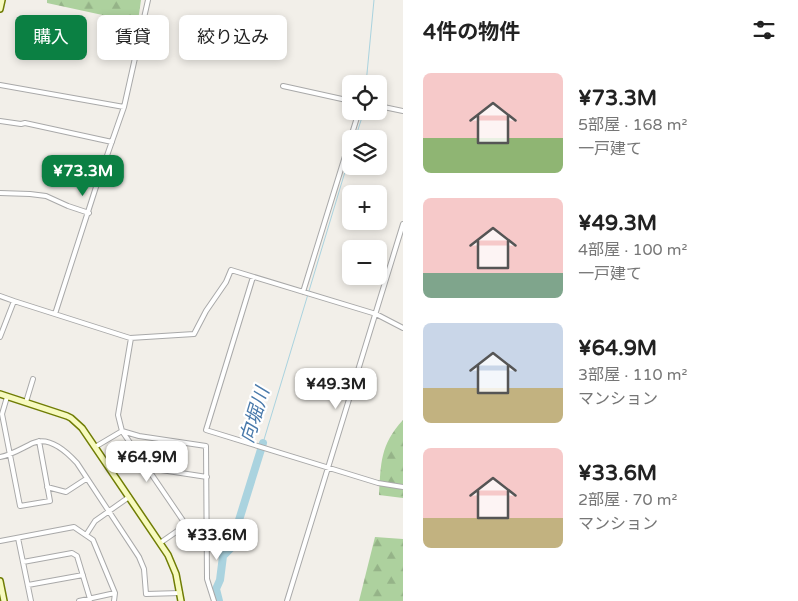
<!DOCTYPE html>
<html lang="ja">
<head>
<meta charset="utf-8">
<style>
	:root { --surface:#fff; --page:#f6f6f6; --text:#222; --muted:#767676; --accent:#0b8043 }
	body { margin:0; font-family:"Varela Round","Noto Sans JP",sans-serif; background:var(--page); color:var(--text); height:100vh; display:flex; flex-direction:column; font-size:19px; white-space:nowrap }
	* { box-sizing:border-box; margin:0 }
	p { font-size:16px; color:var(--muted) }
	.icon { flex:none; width:28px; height:28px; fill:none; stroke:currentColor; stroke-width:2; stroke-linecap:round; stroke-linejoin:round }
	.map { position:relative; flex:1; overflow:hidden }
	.details { display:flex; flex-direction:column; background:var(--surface); width:395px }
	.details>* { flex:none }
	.hud { position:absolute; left:15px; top:15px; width:312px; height:45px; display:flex; gap:10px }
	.fabs { position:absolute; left:342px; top:75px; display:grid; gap:10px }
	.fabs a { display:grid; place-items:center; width:45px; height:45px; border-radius:8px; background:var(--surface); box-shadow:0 2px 8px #0003; font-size:25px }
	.price { position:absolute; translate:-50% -42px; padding:0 11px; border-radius:10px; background:#fff; color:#222; font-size:16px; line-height:32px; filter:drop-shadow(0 1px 2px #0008) }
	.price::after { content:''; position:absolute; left:50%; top:30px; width:15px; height:11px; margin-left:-8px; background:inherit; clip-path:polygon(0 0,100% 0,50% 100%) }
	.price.active { background:var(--accent); color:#fff }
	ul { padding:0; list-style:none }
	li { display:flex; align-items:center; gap:15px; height:125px; padding:0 20px }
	li span { display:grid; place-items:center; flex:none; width:140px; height:100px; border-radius:8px; color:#555 }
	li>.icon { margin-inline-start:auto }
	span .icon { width:60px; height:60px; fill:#fffc; stroke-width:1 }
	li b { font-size:21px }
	h2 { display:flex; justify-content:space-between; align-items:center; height:60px; padding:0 20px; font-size:21px }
	.tag { padding:0 18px; border-radius:8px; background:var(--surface); box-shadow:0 2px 8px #0003; font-size:18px; line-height:45px }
	.tag.active { background:var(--accent); color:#fff }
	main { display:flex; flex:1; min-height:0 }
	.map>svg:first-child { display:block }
	.forest { fill:url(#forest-firs) }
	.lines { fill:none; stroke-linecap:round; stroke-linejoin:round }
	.stream { stroke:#aad3df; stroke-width:1 }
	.river { stroke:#aad3df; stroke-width:8 }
	.street-casing { stroke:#a9a9a9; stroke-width:6 }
	.secondary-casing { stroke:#707d05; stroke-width:8 }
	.street { stroke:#fff; stroke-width:4 }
	.secondary { stroke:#f7fabf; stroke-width:5 }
	.labels { text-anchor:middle; stroke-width:4.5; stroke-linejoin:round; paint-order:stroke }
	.water-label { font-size:19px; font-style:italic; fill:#4a7aab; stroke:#fff }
</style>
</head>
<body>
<main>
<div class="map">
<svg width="403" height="601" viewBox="0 0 403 601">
	<defs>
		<pattern id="forest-firs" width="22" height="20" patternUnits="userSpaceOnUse" patternTransform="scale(1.25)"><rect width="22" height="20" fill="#add19e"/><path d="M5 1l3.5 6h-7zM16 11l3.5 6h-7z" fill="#95b388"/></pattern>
	</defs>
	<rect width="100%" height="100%" fill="#f2efe9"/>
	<path class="forest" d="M47 0H141L137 28 121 19 47 3Z
		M185 23 235 25 236 45 209 44 183 40Z
		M403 420V498L379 495C381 463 380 445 403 420Z
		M375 537 403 539V601H359Z"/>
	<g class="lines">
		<path class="stream" d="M366 84 374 0
			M355 139 364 111
			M263 443 351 152"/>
		<path class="river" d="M219 601 216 589 220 580 223 556 230 549 263 443"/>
		<defs>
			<path id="street" d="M0 85 124 107
				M283 86 351 101
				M379 106 403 111
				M0 121 21 124 25 123 112 142
				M0 193 30 194 46 196 68 206 89 213
				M253 277 206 430 378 483 403 487
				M303 292 359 111
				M0 296 14 301
				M55 314 96 187 124 107 148 0
				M0 337 14 301 130 338 194 334 206 311 226 282 231 270 376 314 403 328
				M131 338 118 415 122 431 186 525
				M7 397 2 414 20 506 50 501 39 441
				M26 402 33 379
				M122 431 139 436 206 446 207 579 214 601
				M95 447 122 431
				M0 457C12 455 22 448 33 443 49 436 67 452 77 463L139 557 144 569 146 594 180 593
				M148 468 207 477
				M47 487 66 492 86 479
				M86 535 95 521 129 497
				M18 538 31 601
				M0 541 74 527 93 540 115 593 114 601
				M160 543 186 525H207
				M23 562 72 553 77 556 90 599V601
				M28 585 83 575
				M79 601 115 593
				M287 601 403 224"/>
			<path id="secondary" d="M0 9 2 0
				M0 394 67 416 71 418 82 428 168 555 176 574 181 601
				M0 581 4 601"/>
		</defs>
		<use href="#street" class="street-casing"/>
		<use href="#secondary" class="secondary-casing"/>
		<use href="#street" class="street"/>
		<use href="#secondary" class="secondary"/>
	</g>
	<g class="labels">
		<g class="water-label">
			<text transform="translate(254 415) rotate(-73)" y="7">向堀川</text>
		</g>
	</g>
</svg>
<div class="fabs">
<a><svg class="icon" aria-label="locate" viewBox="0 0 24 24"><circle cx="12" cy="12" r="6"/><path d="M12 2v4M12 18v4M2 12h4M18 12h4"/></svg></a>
<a><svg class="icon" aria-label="layers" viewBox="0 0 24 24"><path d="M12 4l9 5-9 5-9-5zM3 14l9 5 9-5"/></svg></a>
<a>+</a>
<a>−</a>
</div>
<b class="price active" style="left:83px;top:197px">¥73.3M</b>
<b class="price" style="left:336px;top:410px">¥49.3M</b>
<b class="price" style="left:147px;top:483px">¥64.9M</b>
<b class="price" style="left:217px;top:561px">¥33.6M</b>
<div class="hud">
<a class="tag active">購入</a>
<a class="tag">賃貸</a>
<a class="tag">絞り込み</a>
</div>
</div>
<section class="details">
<h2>4件の物件<svg class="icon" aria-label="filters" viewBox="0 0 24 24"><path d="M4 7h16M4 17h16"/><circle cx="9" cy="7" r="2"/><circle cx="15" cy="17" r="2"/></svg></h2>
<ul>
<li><span style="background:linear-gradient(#f6c9c9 65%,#8fb573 0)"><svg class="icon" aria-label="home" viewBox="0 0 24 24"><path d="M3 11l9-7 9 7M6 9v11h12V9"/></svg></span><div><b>¥73.3M</b><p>5部屋 · 168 m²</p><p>一戸建て</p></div></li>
<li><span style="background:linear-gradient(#f6c9c9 75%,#7fa58c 0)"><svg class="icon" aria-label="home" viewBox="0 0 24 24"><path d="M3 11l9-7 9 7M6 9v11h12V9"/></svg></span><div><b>¥49.3M</b><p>4部屋 · 100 m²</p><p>一戸建て</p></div></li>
<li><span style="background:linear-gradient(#c9d6e8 65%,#c2b280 0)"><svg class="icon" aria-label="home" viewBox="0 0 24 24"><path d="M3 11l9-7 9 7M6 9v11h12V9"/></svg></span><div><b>¥64.9M</b><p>3部屋 · 110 m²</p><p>マンション</p></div></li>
<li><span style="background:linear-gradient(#f6c9c9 70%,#c2b280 0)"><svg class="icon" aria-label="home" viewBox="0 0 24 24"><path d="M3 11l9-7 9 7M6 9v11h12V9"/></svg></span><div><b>¥33.6M</b><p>2部屋 · 70 m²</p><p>マンション</p></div></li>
</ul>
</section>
</main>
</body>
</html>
